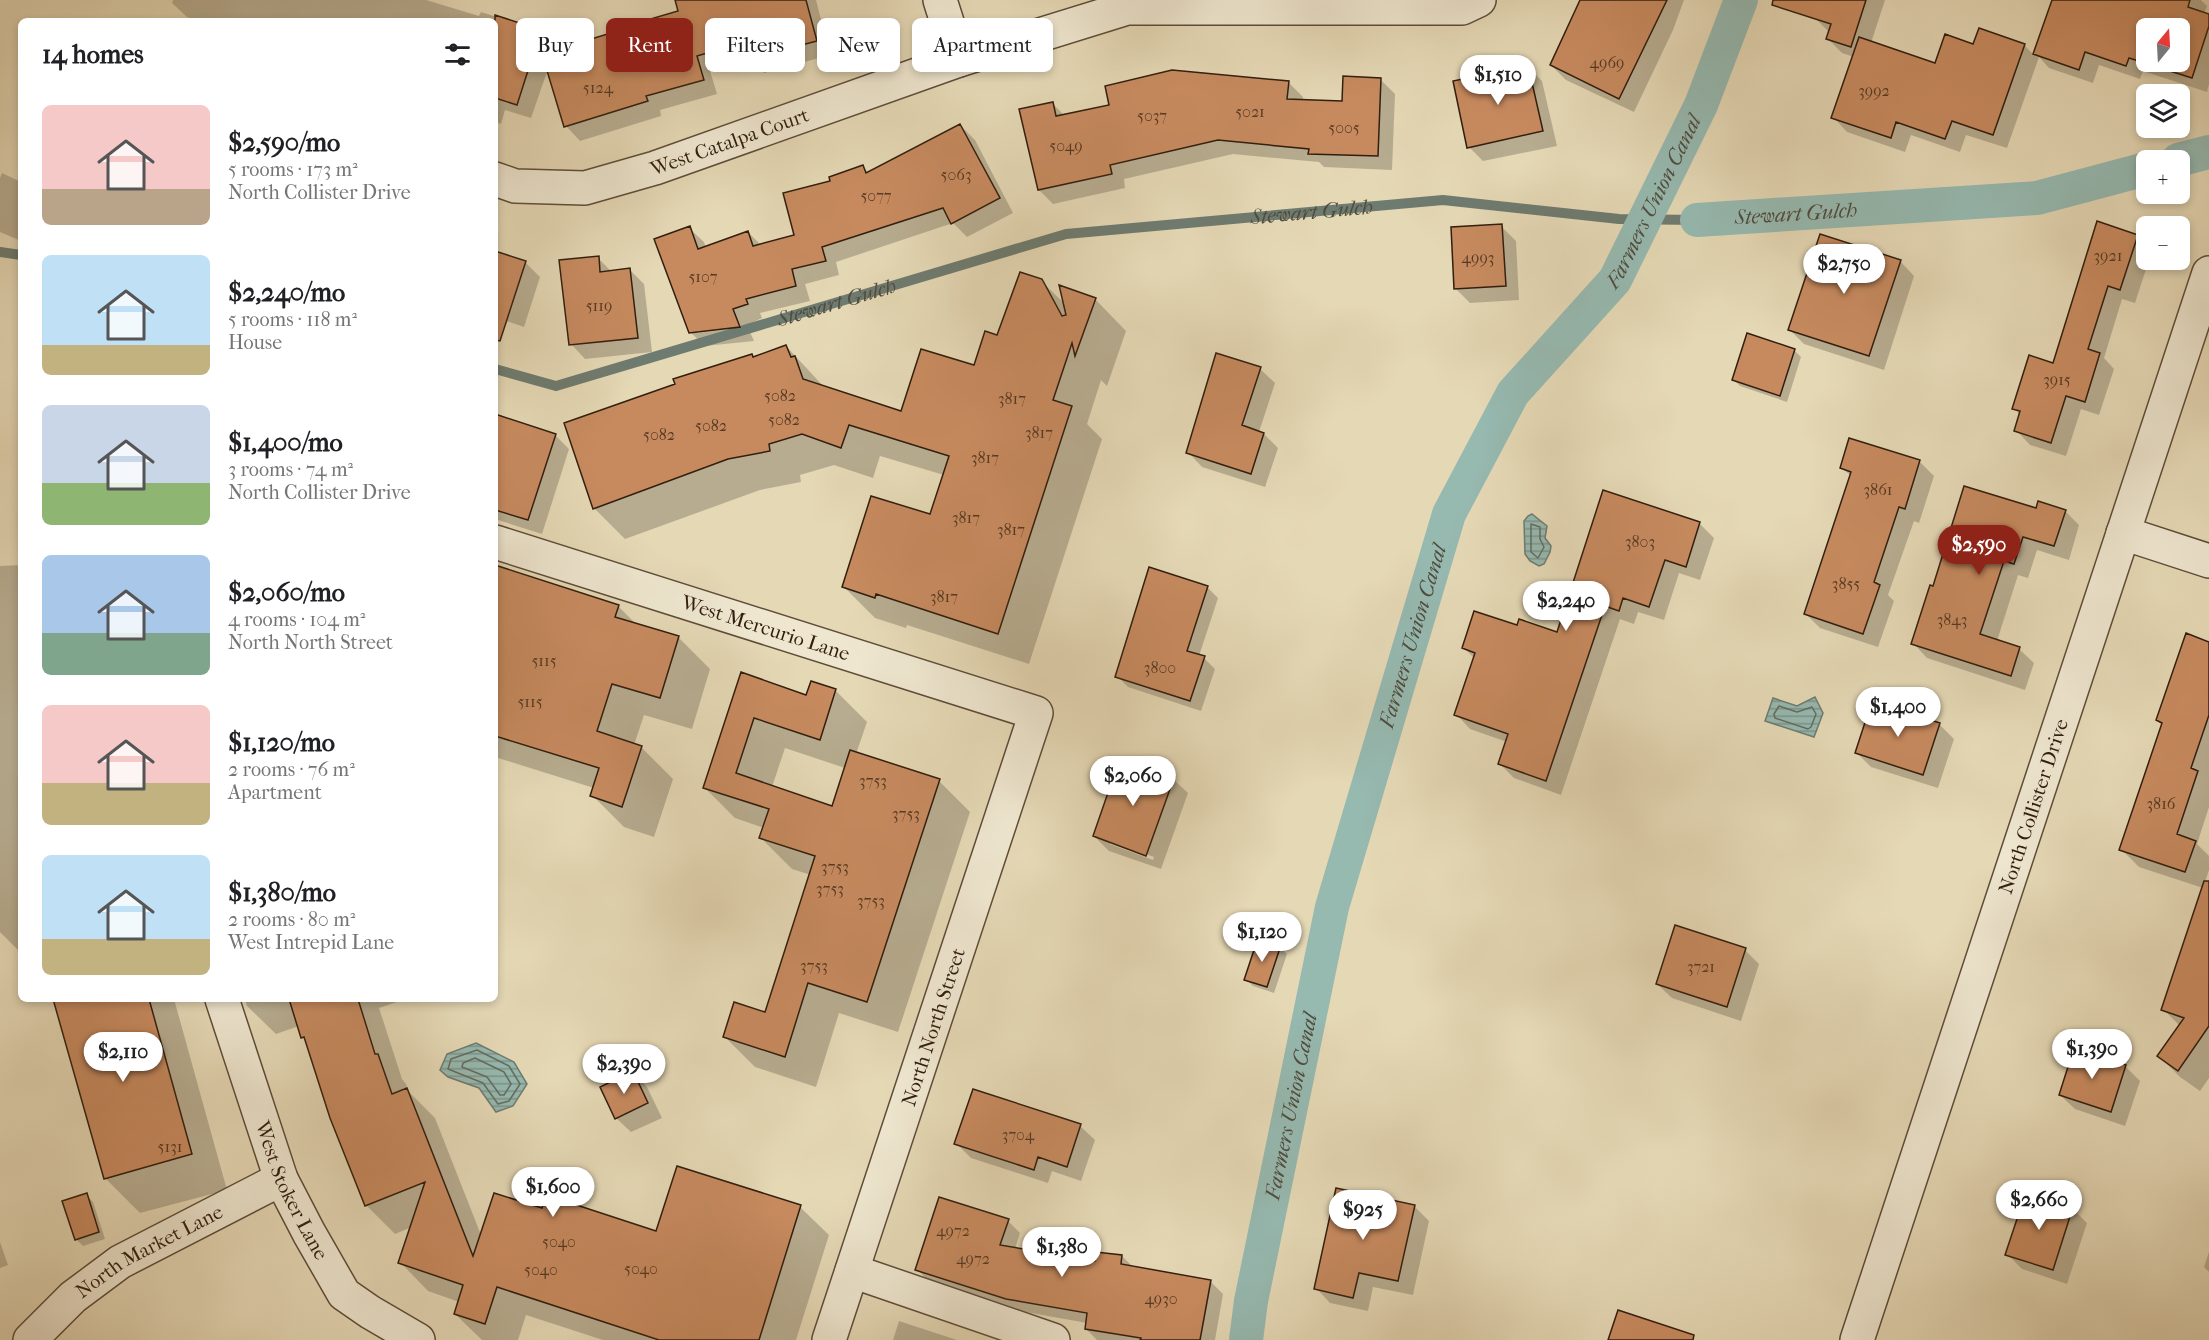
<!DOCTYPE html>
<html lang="en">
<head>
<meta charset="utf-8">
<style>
	:root { --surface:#fff; --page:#f2f2f2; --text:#202124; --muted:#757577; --accent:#8f2418 }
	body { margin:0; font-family:"IM FELL French Canon",serif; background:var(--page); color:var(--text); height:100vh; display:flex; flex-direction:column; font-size:22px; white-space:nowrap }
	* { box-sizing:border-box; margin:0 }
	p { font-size:20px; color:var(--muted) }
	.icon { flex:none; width:33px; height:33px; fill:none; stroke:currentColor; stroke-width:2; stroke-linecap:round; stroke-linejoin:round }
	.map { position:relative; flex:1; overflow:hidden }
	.details { position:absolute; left:18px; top:18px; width:480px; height:984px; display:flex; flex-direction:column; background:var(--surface); border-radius:9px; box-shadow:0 3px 9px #0003 }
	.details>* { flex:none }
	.banner { position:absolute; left:516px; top:18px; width:570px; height:54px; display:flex; gap:12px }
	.needle { width:39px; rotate:18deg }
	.controls { position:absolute; left:2136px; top:18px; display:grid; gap:12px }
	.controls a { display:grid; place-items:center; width:54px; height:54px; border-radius:9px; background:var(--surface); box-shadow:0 3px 9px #0003; font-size:30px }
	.price { position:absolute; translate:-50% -51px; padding:0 14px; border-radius:21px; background:#fff; color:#222; font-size:20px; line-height:39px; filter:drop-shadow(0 2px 3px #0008) }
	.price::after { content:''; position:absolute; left:50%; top:36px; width:18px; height:14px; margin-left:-9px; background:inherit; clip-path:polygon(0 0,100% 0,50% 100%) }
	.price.active { background:var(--accent); color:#fff }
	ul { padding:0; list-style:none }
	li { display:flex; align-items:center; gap:18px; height:150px; padding:0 24px }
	li span { display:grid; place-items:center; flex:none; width:168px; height:120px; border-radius:9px; color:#555 }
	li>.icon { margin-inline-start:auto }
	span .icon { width:72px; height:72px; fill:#fffc; stroke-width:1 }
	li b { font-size:26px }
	h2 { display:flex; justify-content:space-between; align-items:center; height:72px; padding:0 24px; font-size:26px }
	.pill { padding:0 21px; border-radius:9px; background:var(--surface); box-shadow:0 3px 9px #0003; font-size:21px; line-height:54px }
	.pill.active { background:var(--accent); color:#fff }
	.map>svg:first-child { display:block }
	.water { fill:url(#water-rules); stroke:#6e7b70; stroke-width:1.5 }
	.shadow { fill:#0003; fill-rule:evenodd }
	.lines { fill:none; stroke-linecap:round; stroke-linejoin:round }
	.shore { stroke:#646c60; stroke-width:1.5 }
	.stream { stroke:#6e7b70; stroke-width:10 }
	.canal { stroke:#96b9b0; stroke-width:34 }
	.building { fill:#c78a5f; stroke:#311e0f; stroke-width:1.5; fill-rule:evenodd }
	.minor-casing { stroke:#5e4c38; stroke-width:36 }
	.minor { stroke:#eee6cf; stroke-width:33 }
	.labels { text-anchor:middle; stroke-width:5; stroke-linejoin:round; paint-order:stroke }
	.number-label { font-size:16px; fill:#563923 }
	.street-label { font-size:20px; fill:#311e0f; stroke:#eee6cf }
	.water-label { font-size:21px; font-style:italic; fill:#4f4c3f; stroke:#eee6cf }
</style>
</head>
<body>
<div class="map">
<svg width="2209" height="1340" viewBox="0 0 2209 1340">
	<defs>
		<pattern id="water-rules" width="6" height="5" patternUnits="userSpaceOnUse" patternTransform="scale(1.5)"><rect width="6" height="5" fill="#96b9b0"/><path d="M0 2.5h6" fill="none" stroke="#7b968e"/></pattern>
	</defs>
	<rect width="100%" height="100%" fill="#e5d8b5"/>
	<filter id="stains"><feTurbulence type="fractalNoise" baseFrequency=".00333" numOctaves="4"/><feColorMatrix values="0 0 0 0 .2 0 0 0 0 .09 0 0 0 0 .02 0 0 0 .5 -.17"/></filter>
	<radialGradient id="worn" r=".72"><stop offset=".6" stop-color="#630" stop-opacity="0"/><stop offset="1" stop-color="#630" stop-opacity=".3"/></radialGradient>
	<path class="water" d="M1532 514 1547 526 1545 538 1551 546 1550 552 1544 564 1539 566 1530 561 1525 554 1524 521 1528 516Z
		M1815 697 1823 713 1814 737 1765 721 1773 698 1797 706Z
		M476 1043 514 1062 527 1084 513 1106 496 1112 479 1088 448 1077 440 1070 447 1054Z"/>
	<path class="shadow" d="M173 0H426L479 16 481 12 541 31 555 45 553 52 680 12 677 0H816L830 55 764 73 751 59 710 71 717 94 660 110 661 116 580 141 566 126 548 69 531 118 505 110 501 124 495 122V21H198L187 17 172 3Z
		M1612 0H1684L1673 30 1634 112 1566 80 1551 65Z
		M1820 0H1885L1871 43 1936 65 1974 46 2024 45 2034 55 2053 0H2201L2207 6 2204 14 2209 15V84L2207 92 2143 71 2140 79 2099 65 2093 83 2049 68 2039 57 2007 148 1966 135 1960 152 1911 135 1905 152 1847 132 1833 117 1854 57 1842 53 1828 39 1830 33 1815 18ZM2146 28H2180V62H2146Z
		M1528 67 1542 81 1557 146 1483 161 1469 147Z
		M1380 79 1395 94 1392 170 1324 167 1319 162 1233 154 1124 179 1125 188 1053 204 1039 190 1053 104 1065 116 1289 83 1303 97V101L1344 103Z
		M960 125 975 140 1013 213 967 237 953 223 836 262 839 275 805 284 810 301 760 313 762 318 747 325 697 330V333L748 327 754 341 705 346 690 332 689 228 704 242 706 248 748 232 761 245 796 236 832 182 863 167 869 173Z
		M2 173 21 182V241L0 232V178Z
		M1501 226 1516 241 1519 300 1470 303 1456 289Z
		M2138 236 2146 245V260H2149L2135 303 2122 299 2104 358 2114 369 2099 415 2081 409 2066 456 2030 445 2016 430 2020 415 2014 408 2054 364Z
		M495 253 525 262 540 277 524 327 495 317Z
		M598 258 612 272 630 270 644 284 652 352 585 359 571 344Z
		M1900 261 1914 276 1884 370 1804 344 1790 330Z
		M1041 281 1065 304 1095 299 1126 331 1107 386 1101 380 1087 424 1102 439 1029 664 907 625 906 628 875 618 844 587 931 516 944 475 880 456 873 478 834 465 800 475 801 482 760 490 625 539 594 508 753 358 786 346 825 388 902 413 975 367Z
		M1794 350 1801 357 1787 402 1740 386 1734 380Z
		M1260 369 1275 383 1259 432 1264 434 1278 448 1265 487 1202 467 1188 452Z
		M495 415 555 435 569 449 542 534 495 519Z
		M1919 461 1934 476 1919 523 1914 521 1888 595 1894 601 1878 647 1820 628 1806 614 1851 476 1842 468Z
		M2037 510 2065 511 2079 525 2069 560 2037 550 2028 578 2018 575 1997 641 2019 649 2034 663 2025 690 1927 658 1913 643 1934 588Z
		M1699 523 1714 538 1700 580 1679 573 1664 620 1638 612 1634 624 1620 619 1561 795 1514 778 1500 764 1507 742 1470 729 1456 714 1475 659 1464 648 1518 627 1558 634Z
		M21 565V953L0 932V566Z
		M495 566 618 606 637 625 678 637 710 669 692 729 644 715 634 745 641 747 673 779 654 837 624 827 592 795 594 788 495 757Z
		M1207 587 1218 598 1199 656 1204 658 1215 669 1201 711 1128 687 1117 676Z
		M2209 643V807L2197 844 2209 856V870L2203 888 2139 867 2121 849 2163 726 2157 720Z
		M742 674 807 697 812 683 836 691 867 722 856 754 939 781 970 812 898 1032 839 1013 816 1087 755 1067 724 1036 766 1013 811 875 792 869 761 838 764 828 735 818 704 787ZM785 748 845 768 832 808 772 787Z
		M1939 724 1954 739 1938 788 1871 767 1856 752Z
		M1173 779 1188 793 1161 869 1109 851 1094 836ZM1110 841 1154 857 1153 860 1110 844Z
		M2209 908V1078L2200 1091 2180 1077 2159 1056 2180 1026 2163 1009Z
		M1280 947 1287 954 1274 993 1253 986 1246 979Z
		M1745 950 1759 964 1741 1021 1672 998 1657 984Z
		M55 999H174L227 1190 140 1213 105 1178Z
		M245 999H406L379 1008 402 1079 406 1084 409 1092 435 1118 481 1235 543 1210 657 1233 800 1207 829 1235 796 1340H603L526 1315 518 1340H482L455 1314 459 1302 428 1291 400 1262 412 1227 395 1234 366 1205 307 1042 302 1037 299 1026 276 1034 247 1006Z
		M2125 1066 2140 1081 2125 1126 2075 1109 2060 1095Z
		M633 1073 647 1087 662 1118 631 1132 616 1118Z
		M1080 1126 1095 1140 1081 1181 1052 1171 1048 1183 971 1158 956 1143Z
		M2027 1194 2073 1209 2087 1223 2067 1284 2022 1269 2007 1254Z
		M86 1195 93 1202 105 1239 83 1246 76 1239Z
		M1414 1206 1429 1221 1413 1295 1373 1287 1368 1311 1330 1303 1316 1288Z
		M1008 1221 1020 1233 1015 1249 1096 1262 1122 1256 1133 1267 1210 1281 1223 1294 1215 1340H1097L1086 1329 1087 1323 1020 1311 929 1282 917 1269Z
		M0 1242 8 1265 0 1268Z
		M2209 1252V1272L2204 1267Z
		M899 1321 957 1340H893Z"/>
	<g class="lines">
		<path class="shore" d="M1531 524 1540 527V539L1544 547 1538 558 1531 552Z
			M1779 706 1797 712 1812 707 1816 714 1811 727 1808 729 1775 718 1774 714Z
			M477 1050 509 1066 520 1084 509 1101 498 1104 483 1083 448 1069 451 1059Z
			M475 1058 504 1072 511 1084 504 1095H500L487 1077 462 1067 463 1063Z"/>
		<g class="stream">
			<path d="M0 252 21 255"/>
			<path id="s1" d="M495 369 556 386 1066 234 1443 200 1619 219 1697 220"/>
		</g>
		<g class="canal">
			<path d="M2178 160 2209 152"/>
			<path id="s2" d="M1697 220 2037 198 2146 169"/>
			<path id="s3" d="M1246 1340 1251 1301 1332 907 1449 514 1513 393 1615 280 1701 105 1741 0"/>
		</g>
	</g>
	<path class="building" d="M675 0H806L817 41 749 59 744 42 697 56 704 80 646 96 648 101 564 127 542 54 647 22V20L678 11Z
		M1580 0H1667L1619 99 1550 65Z
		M1773 0H1866L1851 47 1826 39 1831 24 1772 5Z
		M2052 0H2190L2188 7 2209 14V26L2192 78 2129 58 2126 66 2085 52 2079 70 2033 54ZM2146 28H2180V62H2146Z
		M495 15 541 30 517 105 495 98Z
		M1979 28 2025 44 1993 135 1952 121 1945 139 1896 122 1891 138 1831 118 1859 37 1935 63 1945 34 1973 44Z
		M1528 65 1543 131 1467 148 1453 81Z
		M1172 70 1289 81 1287 99 1342 101 1343 76 1381 78 1378 156 1308 154 1309 149 1218 140 1110 165 1112 174 1038 190 1019 109 1053 102 1056 116 1109 105 1105 86Z
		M960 124 1000 198 951 224 943 208 822 247 826 261 792 269 796 286 746 299 748 304 733 309 740 327 689 333 654 239 690 226 698 249 748 231 753 246 794 235 783 193 830 181 829 177 863 165 866 173Z
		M2097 221 2138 235 2120 290 2108 286 2088 349 2100 353 2085 402 2066 396 2051 443 2014 431 2020 411 2012 409 2029 355 2053 363Z
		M1502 224 1506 286 1454 289 1451 227Z
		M1820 234 1901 260 1869 356 1788 330Z
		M495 251 526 261 500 341 495 340Z
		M599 256 600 272 630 268 638 338 569 345 559 260Z
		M1020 272 1042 279 1062 316 1066 315 1059 285 1096 298 1075 356 1072 343 1053 400 1072 406 998 634 876 594 875 598 842 587 871 496 930 514 949 456 849 425 841 448 802 434 769 444 770 451 728 459 593 509 564 423 675 384 673 379 752 354 753 357 786 345 791 357 795 356 803 379 901 411 921 349 974 365 985 331 997 335Z
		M1747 333 1795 349 1780 396 1732 380Z
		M1216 353 1261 367 1242 425 1264 433 1251 474 1186 453Z
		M495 414 556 434 528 520 495 510Z
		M1849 438 1920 460 1905 509 1899 507 1874 582 1880 585 1863 634 1804 614 1851 472 1840 468Z
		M1964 486 2036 508 2038 501 2066 510 2054 546 2023 537 2014 564 2004 561 1980 634 2020 647 2011 676 1911 644 1930 585 1933 586Z
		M1603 490 1700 522 1686 567 1665 560 1649 607 1623 598 1619 611 1605 606 1546 781 1498 764 1508 734 1454 715 1475 653 1462 648 1474 611 1517 625 1519 619 1557 632Z
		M495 565 619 605 615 617 679 636 660 698 612 684 597 731 642 746 622 807 590 796 599 768 495 736Z
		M1149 567 1208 586 1187 651 1205 656 1190 701 1115 677Z
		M2186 633 2209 642V715L2191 768 2198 771 2177 834 2196 841 2185 872 2119 850 2162 723 2156 720Z
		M741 672 806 695 811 681 836 689 820 740 754 718 736 773 832 806 850 750 940 779 867 1002 808 983 785 1057 723 1037 734 1002 765 1012 815 856 759 838 769 809 703 788Z
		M1872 701 1940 723 1923 775 1855 753Z
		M1120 758 1174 778 1146 856 1093 836Z
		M2204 881H2209V1026L2178 1071 2157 1056 2184 1018 2161 1010Z
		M1675 925 1746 948 1727 1007 1656 984Z
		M1258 938 1281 945 1267 987 1244 980Z
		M53 999H149L192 1154 104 1179Z
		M289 999H358L375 1054H378L392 1094 407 1088 473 1256 494 1193 542 1208 546 1195 656 1231 677 1166 801 1205 759 1340H659L497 1287 485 1324 454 1314 463 1285 398 1263 425 1182 365 1206 330 1118 304 1037 301 1038Z
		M2074 1048 2126 1065 2111 1112 2059 1095Z
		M633 1071 648 1103 615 1119 600 1087Z
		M973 1089 1081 1124 1067 1167 1038 1157 1034 1170 954 1144Z
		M1336 1188 1415 1205 1398 1281 1359 1273 1353 1298 1314 1289Z
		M2026 1192 2073 1207 2053 1270 2005 1255Z
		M87 1193 99 1232 75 1240 62 1201Z
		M939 1197 1009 1219 1000 1245 1095 1261 1096 1252 1122 1255 1121 1264 1211 1280 1200 1340H1140L1141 1338 1085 1329 1087 1313 1006 1299 915 1270Z
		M1618 1310 1694 1335 1693 1340H1608Z"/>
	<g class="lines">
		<defs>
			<g id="minor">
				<path d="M940 0 959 60"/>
				<path id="s4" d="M495 179 515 186 585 188 655 168 959 60 1127 8H1462L1479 0"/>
				<path d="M2123 533 2209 561"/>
				<path id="s5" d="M495 542 1036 713 829 1340"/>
				<path id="s6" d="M222 999 281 1179 309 1233 344 1294 370 1312 418 1340"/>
				<path d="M852 1271 1053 1340"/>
				<path id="s7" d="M30 1340 73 1297 120 1262 281 1179"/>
				<path id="s8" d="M1857 1340 2209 273"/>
			</g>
		</defs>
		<use href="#minor" class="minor-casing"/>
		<use href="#minor" class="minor"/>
	</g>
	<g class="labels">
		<g class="number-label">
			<text x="1607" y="68">4969</text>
			<text x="598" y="93">5124</text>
			<text x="1874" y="96">3992</text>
			<text x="1250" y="117">5021</text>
			<text x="1152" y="121">5037</text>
			<text x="1344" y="133">5005</text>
			<text x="1066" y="151">5049</text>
			<text x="956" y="180">5063</text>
			<text x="876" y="201">5077</text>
			<text x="2108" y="261">3921</text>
			<text x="1478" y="263">4993</text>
			<text x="703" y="282">5107</text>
			<text x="599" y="311">5119</text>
			<text x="2057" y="385">3915</text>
			<text x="780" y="401">5082</text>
			<text x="1012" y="404">3817</text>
			<text x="784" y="425">5082</text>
			<text x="711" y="431">5082</text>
			<text x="1039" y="438">3817</text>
			<text x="659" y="440">5082</text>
			<text x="985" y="463">3817</text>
			<text x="1878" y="495">3861</text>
			<text x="966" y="523">3817</text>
			<text x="1011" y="535">3817</text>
			<text x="1640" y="547">3803</text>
			<text x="1846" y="589">3855</text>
			<text x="944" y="602">3817</text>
			<text x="1952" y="625">3843</text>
			<text x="544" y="666">5115</text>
			<text x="1160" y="673">3800</text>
			<text x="530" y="707">5115</text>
			<text x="873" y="786">3753</text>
			<text x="2161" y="809">3816</text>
			<text x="906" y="819">3753</text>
			<text x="835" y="872">3753</text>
			<text x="830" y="894">3753</text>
			<text x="871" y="906">3753</text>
			<text x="814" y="971">3753</text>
			<text x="1701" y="972">3721</text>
			<text x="1018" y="1140">3704</text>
			<text x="170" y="1152">5131</text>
			<text x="953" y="1236">4972</text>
			<text x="559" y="1247">5040</text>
			<text x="973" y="1264">4972</text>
			<text x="641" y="1274">5040</text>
			<text x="541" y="1275">5040</text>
			<text x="1161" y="1304">4930</text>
		</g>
		<g class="street-label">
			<text dy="7" stroke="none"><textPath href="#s4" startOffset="243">West Catalpa Court</textPath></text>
			<text dy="7" stroke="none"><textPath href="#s5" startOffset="284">West Mercurio Lane</textPath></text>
			<text dy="7" stroke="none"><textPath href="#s8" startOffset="562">North Collister Drive</textPath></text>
			<text transform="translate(933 1027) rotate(-72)" y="7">North North Street</text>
			<text dy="7" stroke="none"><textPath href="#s6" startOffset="204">West Stoker Lane</textPath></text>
			<text dy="7" stroke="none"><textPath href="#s7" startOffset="150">North Market Lane</textPath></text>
		</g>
		<g class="water-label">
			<text dy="7" stroke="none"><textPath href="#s3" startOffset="1228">Farmers Union Canal</textPath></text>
			<text dy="7" stroke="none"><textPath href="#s1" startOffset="842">Stewart Gulch</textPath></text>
			<text dy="7" stroke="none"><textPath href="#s2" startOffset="99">Stewart Gulch</textPath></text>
			<text dy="7" stroke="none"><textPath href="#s1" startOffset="356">Stewart Gulch</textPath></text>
			<text dy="7" stroke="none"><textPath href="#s3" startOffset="724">Farmers Union Canal</textPath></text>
			<text dy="7" stroke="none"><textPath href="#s3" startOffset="238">Farmers Union Canal</textPath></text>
		</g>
	</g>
	<rect width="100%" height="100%" filter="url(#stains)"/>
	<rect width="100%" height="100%" fill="url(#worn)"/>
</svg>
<div class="controls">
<a><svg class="needle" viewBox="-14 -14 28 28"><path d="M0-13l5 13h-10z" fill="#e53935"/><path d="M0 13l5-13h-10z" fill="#757577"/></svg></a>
<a><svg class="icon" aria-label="layers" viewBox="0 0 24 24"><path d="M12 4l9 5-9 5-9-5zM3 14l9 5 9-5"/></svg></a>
<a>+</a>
<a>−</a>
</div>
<b class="price" style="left:1498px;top:106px">$1,510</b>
<b class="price" style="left:1844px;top:295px">$2,750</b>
<b class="price active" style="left:1979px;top:576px">$2,590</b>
<b class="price" style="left:1566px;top:632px">$2,240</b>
<b class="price" style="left:1898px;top:738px">$1,400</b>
<b class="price" style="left:1133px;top:807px">$2,060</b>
<b class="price" style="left:1262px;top:963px">$1,120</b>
<b class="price" style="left:2092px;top:1080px">$1,390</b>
<b class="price" style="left:123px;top:1083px">$2,110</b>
<b class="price" style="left:624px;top:1095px">$2,390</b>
<b class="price" style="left:553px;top:1218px">$1,600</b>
<b class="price" style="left:2039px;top:1231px">$2,660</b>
<b class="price" style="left:1363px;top:1241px">$925</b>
<b class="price" style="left:1062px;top:1278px">$1,380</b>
<div class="banner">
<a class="pill">Buy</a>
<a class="pill active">Rent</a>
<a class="pill">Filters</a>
<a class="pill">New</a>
<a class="pill">Apartment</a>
</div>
<section class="details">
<h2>14 homes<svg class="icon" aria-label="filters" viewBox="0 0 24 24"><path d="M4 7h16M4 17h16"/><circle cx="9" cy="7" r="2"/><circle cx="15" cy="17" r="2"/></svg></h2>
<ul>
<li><span style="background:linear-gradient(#f6c9c9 70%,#b9a48a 0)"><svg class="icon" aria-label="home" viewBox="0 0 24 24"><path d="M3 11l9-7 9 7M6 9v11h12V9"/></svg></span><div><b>$2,590/mo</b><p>5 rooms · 173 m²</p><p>North Collister Drive</p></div></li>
<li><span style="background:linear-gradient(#bfe0f5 75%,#c2b280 0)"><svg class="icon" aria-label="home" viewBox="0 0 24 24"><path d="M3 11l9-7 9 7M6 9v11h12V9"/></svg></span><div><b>$2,240/mo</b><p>5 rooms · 118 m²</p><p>House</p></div></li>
<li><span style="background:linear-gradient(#c9d6e8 65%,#8fb573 0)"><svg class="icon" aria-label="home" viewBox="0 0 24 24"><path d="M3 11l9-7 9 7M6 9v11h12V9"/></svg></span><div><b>$1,400/mo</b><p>3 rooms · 74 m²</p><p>North Collister Drive</p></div></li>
<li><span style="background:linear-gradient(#a9c7e8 65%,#7fa58c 0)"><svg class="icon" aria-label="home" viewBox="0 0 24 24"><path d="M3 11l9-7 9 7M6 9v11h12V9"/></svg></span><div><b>$2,060/mo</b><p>4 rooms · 104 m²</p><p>North North Street</p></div></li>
<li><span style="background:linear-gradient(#f6c9c9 65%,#c2b280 0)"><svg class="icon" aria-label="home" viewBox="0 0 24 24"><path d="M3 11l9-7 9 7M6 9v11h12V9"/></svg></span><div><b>$1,120/mo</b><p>2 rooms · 76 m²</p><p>Apartment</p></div></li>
<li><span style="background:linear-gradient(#bfe0f5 70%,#c2b280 0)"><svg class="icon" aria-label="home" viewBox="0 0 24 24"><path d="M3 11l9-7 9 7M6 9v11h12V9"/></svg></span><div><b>$1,380/mo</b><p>2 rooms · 80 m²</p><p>West Intrepid Lane</p></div></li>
</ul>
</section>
</div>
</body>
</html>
